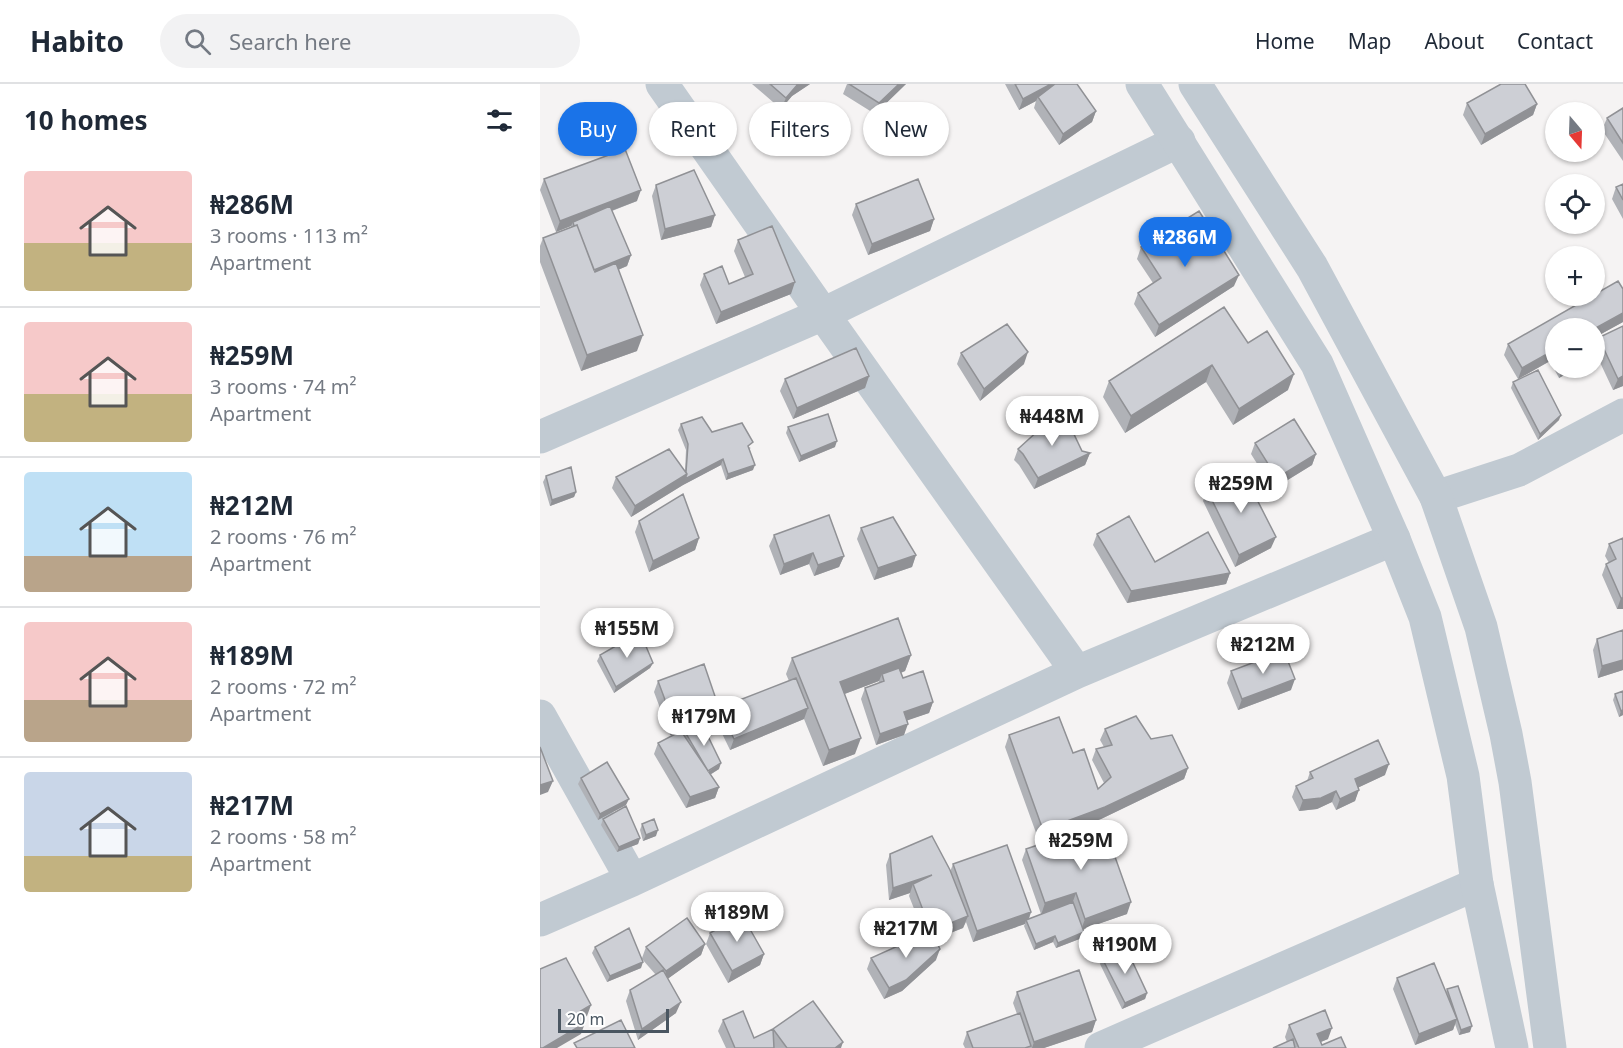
<!DOCTYPE html>
<html lang="en">
<head>
<meta charset="utf-8">
<style>
	:root { --surface:#fff; --page:#f2f2f3; --text:#1f2937; --muted:#747a83; --line:#e0e1e3; --accent:#1a73e8 }
	body { margin:0; font-family:"Noto Sans",sans-serif; background:var(--page); color:var(--text); height:100vh; display:flex; flex-direction:column; font-size:22px; white-space:nowrap }
	* { box-sizing:border-box; margin:0 }
	p { font-size:20px; color:var(--muted) }
	.icon { flex:none; width:33px; height:33px; fill:none; stroke:currentColor; stroke-width:2; stroke-linecap:round; stroke-linejoin:round }
	.map { position:relative; flex:1; overflow:hidden }
	.details { display:flex; flex-direction:column; background:var(--surface); width:540px }
	.details>* { flex:none }
	.hud { position:absolute; left:18px; top:18px; width:570px; height:54px; display:flex; gap:12px }
	.needle { width:39px; rotate:161deg }
	.tools { position:absolute; left:1005px; top:18px; display:grid; gap:12px }
	.tools a { display:grid; place-items:center; width:60px; height:60px; border-radius:50%; background:var(--surface); box-shadow:0 2px 4px #0004; font-size:30px }
	.scale { position:absolute; left:18px; bottom:15px; width:111px; box-sizing:border-box; padding-left:6px; border:3px solid #4a5661; border-top:0; font-size:16px; line-height:21px; white-space:nowrap; color:#4a5661; -webkit-text-stroke:4px #fff; paint-order:stroke }
	.price { position:absolute; translate:-50% -51px; padding:0 14px; border-radius:21px; background:#fff; color:#222; font-size:20px; line-height:39px; filter:drop-shadow(0 2px 3px #0008) }
	.price::after { content:''; position:absolute; left:50%; top:36px; width:18px; height:14px; margin-left:-9px; background:inherit; clip-path:polygon(0 0,100% 0,50% 100%) }
	.price.current { background:var(--accent); color:#fff }
	ul { padding:0; list-style:none }
	li { display:flex; align-items:center; gap:18px; height:150px; padding:0 24px }
	li+li { border-top:2px solid var(--line) }
	li span { display:grid; place-items:center; flex:none; width:168px; height:120px; border-radius:6px; color:#555 }
	li>.icon { margin-inline-start:auto }
	span .icon { width:72px; height:72px; fill:#fffc; stroke-width:1 }
	li b { font-size:26px }
	h2 { display:flex; justify-content:space-between; align-items:center; height:72px; padding:0 24px; font-size:26px }
	.pill { padding:0 21px; border-radius:27px; background:var(--surface); box-shadow:0 2px 4px #0004; font-size:21px; line-height:54px }
	.pill.current { background:var(--accent); color:#fff }
	header { display:flex; align-items:center; gap:36px; box-sizing:border-box; height:84px; padding:0 30px; background:var(--surface); border-bottom:2px solid var(--line) }
	header strong { font-size:28px }
	nav { display:flex; gap:33px; margin-inline-start:auto; font-size:21px }
	.search { width:420px; height:54px; background:var(--page); display:flex; align-items:center; gap:15px; box-sizing:border-box; padding:0 21px; border-radius:33px; color:var(--muted); font-size:22px }
	main { display:flex; flex:1; min-height:0 }
	.map>svg:first-child { display:block }
	.lines { fill:none; stroke-linecap:round; stroke-linejoin:round }
	.minor { stroke:#c1cad2; stroke-width:33 }
	.tertiary { stroke:#c1cad2; stroke-width:33 }
	.wall { fill:#b0b2b7 }
	.shaded-wall { fill:#909195 }
	.building { fill:#cdcfd5; stroke:#909195; stroke-width:1.5 }
</style>
</head>
<body>
<header>
<strong>Habito</strong>
<div class="search"><svg class="icon" aria-label="search" viewBox="0 0 24 24"><circle cx="10" cy="10" r="6"/><path d="M15 15l6 6"/></svg>Search here</div>
<nav><a>Home</a><a>Map</a><a>About</a><a>Contact</a></nav>
</header>
<main>
<section class="details">
<h2>10 homes<svg class="icon" aria-label="filters" viewBox="0 0 24 24"><path d="M4 7h16M4 17h16"/><circle cx="9" cy="7" r="2"/><circle cx="15" cy="17" r="2"/></svg></h2>
<ul>
<li><span style="background:linear-gradient(#f6c9c9 60%,#c2b280 0)"><svg class="icon" aria-label="home" viewBox="0 0 24 24"><path d="M3 11l9-7 9 7M6 9v11h12V9"/></svg></span><div><b>₦286M</b><p>3 rooms · 113 m²</p><p>Apartment</p></div></li>
<li><span style="background:linear-gradient(#f6c9c9 60%,#c2b280 0)"><svg class="icon" aria-label="home" viewBox="0 0 24 24"><path d="M3 11l9-7 9 7M6 9v11h12V9"/></svg></span><div><b>₦259M</b><p>3 rooms · 74 m²</p><p>Apartment</p></div></li>
<li><span style="background:linear-gradient(#bfe0f5 70%,#b9a48a 0)"><svg class="icon" aria-label="home" viewBox="0 0 24 24"><path d="M3 11l9-7 9 7M6 9v11h12V9"/></svg></span><div><b>₦212M</b><p>2 rooms · 76 m²</p><p>Apartment</p></div></li>
<li><span style="background:linear-gradient(#f6c9c9 65%,#b9a48a 0)"><svg class="icon" aria-label="home" viewBox="0 0 24 24"><path d="M3 11l9-7 9 7M6 9v11h12V9"/></svg></span><div><b>₦189M</b><p>2 rooms · 72 m²</p><p>Apartment</p></div></li>
<li><span style="background:linear-gradient(#c9d6e8 70%,#c2b280 0)"><svg class="icon" aria-label="home" viewBox="0 0 24 24"><path d="M3 11l9-7 9 7M6 9v11h12V9"/></svg></span><div><b>₦217M</b><p>2 rooms · 58 m²</p><p>Apartment</p></div></li>
</ul>
</section>
<div class="map">
<svg width="1083" height="964" viewBox="0 0 1083 964">
	<rect width="100%" height="100%" fill="#f5f3f3"/>
	<g class="lines">
		<path class="minor" d="M122 0 283 230 537 588
			M0 353 283 230 639 57
			M896 413 979 386 1083 331
			M0 632 92 796
			M0 836 92 796 537 588 854 455
			M561 964 937 800"/>
		<path class="tertiary" d="M602 0 777 280 854 455 885 533 923 692 937 800 972 964
			M655 0 772 183 896 413 941 543 966 650 975 698 1010 964"/>
	</g>
	<path class="wall" d="M212 0H270L252 12 241 25Z
		M307 0H366L335 30 303 10Z
		M465 0H537L556 27 552 38 519 61 494 24 496 17 479 26Z
		M927 19 997 20 993 31 941 61 923 31Z
		M1083 24V77L1062 46 1067 34Z
		M4 95 97 117 72 127 91 171 87 182 78 186 97 267 41 287 0 178V162L3 154 31 143V142L16 148 0 106Z
		M1083 100V135L1072 115 1076 103Z
		M116 101 175 131 171 143 121 156 112 112Z
		M316 120 394 135 390 147 328 171 312 131Z
		M198 156 251 210 176 240 160 201 164 190 189 200 205 193 194 167Z
		M601 163 694 202 615 253 594 220 598 209 613 199 597 175Z
		M1083 205V238L1057 252 1058 254 1083 242V302L1073 306 1057 272 1054 274V244H1016V284H1037L1019 294 1010 277 978 295 964 271 968 260Z
		M708 259 748 306 693 341 666 298 585 349 563 313 569 297Z
		M421 269 484 280 440 317 417 280Z
		M329 292 325 304 253 335 240 307 245 295Z
		M973 298 1019 336 998 356 971 304Z
		M141 340 172 348 211 364 209 365 213 386 186 396 181 381 143 401 91 433 72 404 76 393 145 386 146 366 138 346Z
		M248 343 295 363 259 378 246 349Z
		M715 359 776 370 772 381 733 405 711 370Z
		M478 365 542 367 550 369 545 381 494 405 479 381 474 376Z
		M6 392 36 408 34 413 10 422 3 398Z
		M667 406 731 464 695 483 663 417Z
		M99 437 159 454 155 466 109 488 95 448Z
		M321 444 376 471 372 483 334 496 317 455Z
		M557 450 615 478 690 489 686 500 587 519 553 461Z
		M234 451 304 472 299 483 274 492 269 480 240 491 229 462Z
		M1083 454V525H1077L1062 491 1066 480 1069 479 1065 472 1069 460Z
		M1083 546V586L1058 594 1053 566 1057 555Z
		M60 571 113 579 110 584 74 609 57 577Z
		M371 571 365 587 361 589 363 594 393 618 389 629 367 636 364 651 336 661 321 615 325 604 339 599V597L304 610 315 670 283 682 264 635 190 666 175 635 130 651 114 608 118 597 179 624 249 597 246 590 252 574Z
		M691 587 751 606 698 626 687 599Z
		M1083 607V631L1079 633 1073 616 1075 610Z
		M565 645 611 655 648 684 644 695 561 735 499 757 465 663 469 651 533 669 558 705 564 699 552 676 556 665 564 663 560 656Z
		M145 648 179 685 170 691 179 703 175 714 146 724 114 670 118 659 144 651Z
		M770 688 845 691 819 703 815 717 796 726 792 718 777 725 759 727 752 713 756 702 767 697Z
		M41 694 86 721 58 736 38 700Z
		M63 735 100 754 98 760 77 768 61 741Z
		M102 740 116 752 103 757 100 746Z
		M486 765 587 830 543 845 542 854 516 864 513 858 494 866 484 842 485 840 433 858 426 838 423 844 395 855 396 876 362 907 344 915 327 885 331 874 384 850 369 812 370 809 349 816 346 781 350 770 410 788 413 780 491 828 489 835 501 830 482 776Z
		M170 849 224 870 220 881 188 899 166 860Z
		M165 860 161 871 127 895 136 929 98 956 86 917 90 906 116 891 102 875 101 884 67 898 52 869 55 863 102 874 106 863Z
		M562 874 607 909 605 915 582 925 560 880Z
		M857 894 906 908 907 905 930 948 919 951 915 940 913 946 875 961 853 905Z
		M477 908 556 936 552 948 504 964H425L423 960 427 948 477 930 473 919Z
		M183 936 214 954 233 945 301 964H234V963V964H186L178 947Z
		M749 941 788 955 781 958 782 961 806 964H733L747 958 745 953Z"/>
	<path class="shaded-wall" d="M258 0H270L252 12 241 25 246 14Z
		M359 0H366L335 30 339 19Z
		M511 0H522L498 13 496 17 479 26 483 15Z
		M997 20 993 31 941 61 945 50Z
		M556 27 552 38 519 61 523 50Z
		M101 106 97 117 34 141 33 138 31 142 16 148 20 137Z
		M175 131 171 143 121 156 125 145Z
		M394 135 390 147 328 171 332 160Z
		M91 171 87 182 49 198 53 187Z
		M699 191 694 202 615 253 619 241Z
		M255 198 251 210 176 240 181 228Z
		M1083 229V238L1054 254V245Z
		M103 251 97 267 41 287 47 271Z
		M1062 261 1057 272 1054 274V265Z
		M1014 266 1010 277 978 295 982 284Z
		M488 268 484 280 440 317 444 305Z
		M672 281 666 298 585 349 591 332Z
		M1023 284H1037L1019 294Z
		M754 290 748 306 693 341 699 325Z
		M329 292 325 304 253 335 257 324Z
		M1083 292V302L1073 306 1078 295Z
		M1021 331 1019 336 998 356 1000 350Z
		M297 357 295 363 259 378 261 372Z
		M550 369 545 381 494 405 498 394Z
		M776 370 772 381 733 405 737 394Z
		M183 375 181 381 143 401 91 433 95 422 147 390Z
		M215 381 213 386 186 396 188 390Z
		M36 408 34 413 10 422 12 416Z
		M736 453 731 464 695 483 699 471Z
		M159 454 155 466 109 488 113 477Z
		M273 469 269 480 240 491 244 480Z
		M376 471 372 483 334 496 338 484Z
		M304 472 299 483 274 492 278 481Z
		M690 489 686 500 587 519 591 507Z
		M1081 514H1083V525H1077Z
		M371 571 365 587 343 595 342 590 339 597 294 614 300 598Z
		M1083 576V586L1058 594 1062 582Z
		M113 579 110 584 74 609 76 603Z
		M755 595 751 606 698 626 702 615Z
		M393 618 389 629 360 639 364 628Z
		M179 624 175 635 130 651 134 640Z
		M268 624 264 635 190 666 194 655Z
		M1083 626V631L1079 633 1081 627Z
		M368 640 364 651 336 661 340 650Z
		M321 654 315 670 283 682 289 666Z
		M181 679 179 685 166 693 168 688Z
		M849 680 845 691 811 707 815 695Z
		M648 684 644 695 561 735 499 757 503 746Z
		M13 697 8 708 0 711V701Z
		M179 703 175 714 146 724 150 713Z
		M819 706 815 717 796 726 800 715Z
		M796 707 792 718 777 725 759 727 763 716Z
		M89 715 86 721 58 736 60 730Z
		M118 746 116 752 103 757 106 751Z
		M100 754 98 760 77 768 79 763Z
		M392 791 373 800 370 809 349 816 353 804Z
		M536 809 532 820 501 831 505 819Z
		M591 818 587 830 541 846 545 835Z
		M491 828 487 839 486 836 485 840 433 858 437 847Z
		M428 832 423 844 387 858 391 847Z
		M544 848 542 854 516 864 518 859Z
		M515 852 513 858 494 866 496 860Z
		M165 860 161 871 122 899 126 887Z
		M400 865 396 876 362 907 344 915 349 904Z
		M224 870 220 881 188 899 192 887Z
		M103 878 101 884 67 898 70 892Z
		M607 909 605 915 582 925 585 919Z
		M141 918 136 929 98 956 102 945Z
		M51 921 47 932 35 939 39 928Z
		M917 935 913 946 875 961 879 950Z
		M556 936 552 948 504 964H492L494 958Z
		M45 939 41 950 17 964H3Z
		M932 942 930 948 919 951 921 946Z
		M792 944 788 955 773 961 777 950Z
		M303 958 301 964H295Z"/>
	<path class="building" d="M230 0H258L246 14Z
		M309 0H359L339 19Z
		M475 0H511L483 15Z
		M515 0H537L556 27 523 50 498 13Z
		M961 0H985L997 20 945 50 927 19Z
		M1083 24V59L1067 34Z
		M85 65 101 106 20 137 4 95Z
		M154 86 175 131 125 145 116 101Z
		M378 95 394 135 332 160 316 120Z
		M1083 100V116L1076 103Z
		M70 122 91 171 54 186 37 141 34 142 33 138Z
		M659 127 699 191 619 241 598 209 621 194 601 163Z
		M37 141 55 188 76 179 103 251 47 271 3 154Z
		M232 142 255 198 181 228 164 190 182 182 189 200 213 190 198 156Z
		M1078 197 1083 205V229L1054 245 1016 244V269L1014 266 982 284 968 260Z
		M684 223 708 259 727 247 754 290 699 325 672 281 591 332 569 297Z
		M467 240 488 268 444 305 421 269Z
		M1083 242V292L1078 295 1062 261 1054 265V248L1058 254Z
		M316 264 329 292 257 324 245 295Z
		M998 286 1021 331 1000 350 973 298Z
		M522 325 542 367 550 369 498 394 483 370 478 365Z
		M288 330 297 357 261 372 248 343Z
		M162 333 172 348 202 339 213 358 208 362 215 381 188 390 183 375 145 395 147 390 146 388 148 360 141 340Z
		M754 335 776 370 737 394 715 359Z
		M129 365 147 390 95 422 76 393Z
		M31 383 36 408 12 416 6 392Z
		M703 388 736 453 699 471 667 406Z
		M143 410 159 454 113 477 99 437Z
		M289 431 304 472 278 481 273 469 244 480 234 451Z
		M589 432 615 478 668 448 690 489 591 507 557 450Z
		M353 433 376 471 338 484 321 444Z
		M1083 454V514H1081L1066 480 1076 475 1069 460Z
		M358 534 371 571 300 598 321 654 289 666 252 574Z
		M1083 546V576L1062 582 1057 555Z
		M100 548 113 579 76 603 60 571Z
		M744 567 755 595 702 615 691 587Z
		M164 580 179 624 134 640 118 597Z
		M359 584 363 594 383 587 393 618 364 628 368 640 340 650 325 604 344 597 342 590Z
		M256 594 268 624 194 655 179 624Z
		M1083 607V626L1081 627 1075 610Z
		M596 632 611 655 632 651 648 684 565 723 503 746 469 651 519 633 533 669 544 665 558 705 571 693 556 665 572 661 565 645Z
		M163 642 181 679 168 687 145 648Z
		M141 647 179 703 150 713 118 659Z
		M838 656 849 680 815 695 819 706 800 715 796 707 781 714 763 716 756 702 773 694 770 688Z
		M0 663 13 697 0 701Z
		M67 678 89 715 60 730 41 694Z
		M86 722 100 754 79 763 63 735Z
		M114 735 118 746 106 751 102 740Z
		M563 739 591 818 545 835 536 809 505 819 486 765Z
		M392 752 410 786 428 832 391 847 373 800 392 791 353 804 350 770Z
		M467 761 491 828 437 847 413 780Z
		M533 818 544 848 518 859 515 852 496 860 486 836Z
		M202 831 224 870 192 887 170 849Z
		M147 834 165 860 126 887 106 863Z
		M89 844 103 878 70 892 55 863Z
		M391 847 400 865 366 896 349 904 331 874Z
		M586 864 607 909 585 919 562 874Z
		M26 874 51 921 39 928 45 939 3 964H0V885Z
		M894 879 917 935 879 950 857 894Z
		M123 886 141 918 102 945 90 906Z
		M539 886 556 936 494 958 477 908Z
		M918 902 932 942 921 946 907 905Z
		M273 917 303 958 295 964H247L233 945Z
		M785 926 792 944 777 950 782 961 801 953 806 964H759L749 941Z
		M203 927 214 954 233 945 234 964H195L183 936Z
		M480 929 491 962 485 964H433L427 948Z
		M81 936 95 964H37L34 959Z
		M753 955 755 964H733Z"/>
</svg>
<div class="tools">
<a><svg class="needle" viewBox="-14 -14 28 28"><path d="M0-13l5 13h-10z" fill="#e53935"/><path d="M0 13l5-13h-10z" fill="#747a83"/></svg></a>
<a><svg class="icon" aria-label="locate" viewBox="0 0 24 24"><circle cx="12" cy="12" r="6"/><path d="M12 2v4M12 18v4M2 12h4M18 12h4"/></svg></a>
<a>+</a>
<a>−</a>
</div>
<div class="scale">20 m</div>
<b class="price current" style="left:645px;top:184px">₦286M</b>
<b class="price" style="left:512px;top:363px">₦448M</b>
<b class="price" style="left:701px;top:430px">₦259M</b>
<b class="price" style="left:87px;top:575px">₦155M</b>
<b class="price" style="left:723px;top:591px">₦212M</b>
<b class="price" style="left:164px;top:663px">₦179M</b>
<b class="price" style="left:541px;top:787px">₦259M</b>
<b class="price" style="left:197px;top:859px">₦189M</b>
<b class="price" style="left:366px;top:875px">₦217M</b>
<b class="price" style="left:585px;top:891px">₦190M</b>
<div class="hud">
<a class="pill current">Buy</a>
<a class="pill">Rent</a>
<a class="pill">Filters</a>
<a class="pill">New</a>
</div>
</div>
</main>
</body>
</html>
